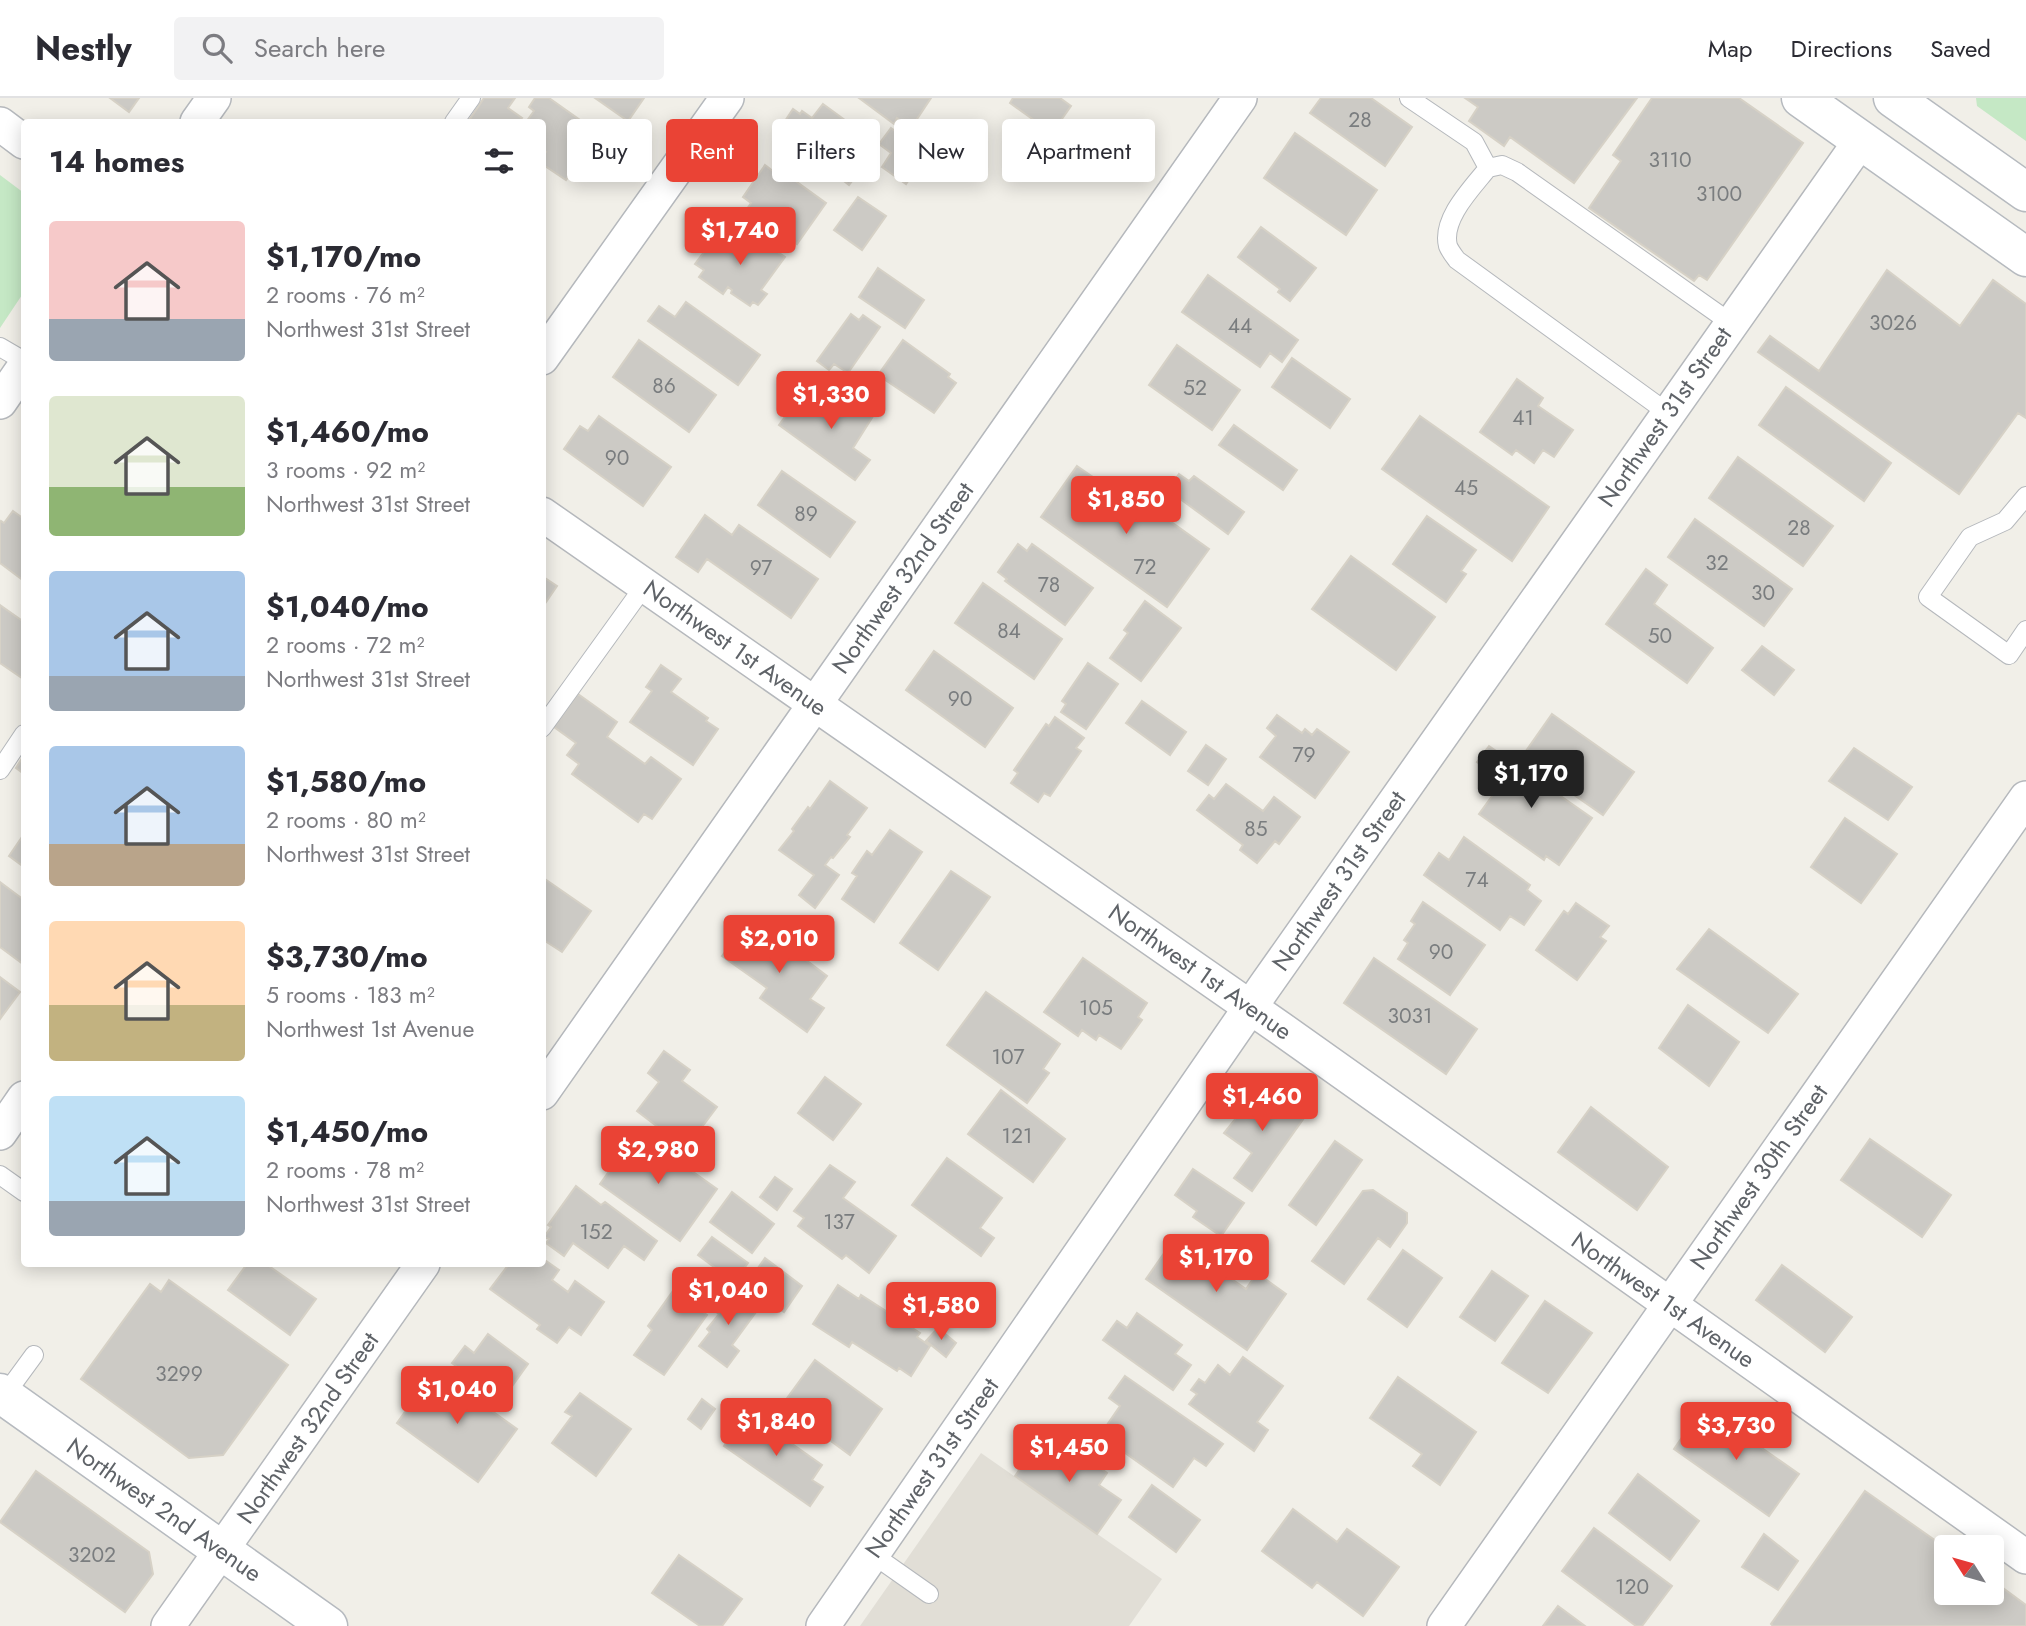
<!DOCTYPE html>
<html lang="en">
<head>
<meta charset="utf-8">
<style>
	:root { --surface:#fff; --page:#f2f2f3; --text:#2b2b33; --muted:#7c7c81; --line:#e1e1e2; --accent:#ea4335 }
	body { margin:0; font-family:Jost,sans-serif; background:var(--page); color:var(--text); height:100vh; display:flex; flex-direction:column; font-size:26px; white-space:nowrap }
	* { box-sizing:border-box; margin:0 }
	p { font-size:23px; color:var(--muted) }
	.icon { flex:none; width:38px; height:38px; fill:none; stroke:currentColor; stroke-width:2; stroke-linecap:round; stroke-linejoin:round }
	.map { position:relative; flex:1; overflow:hidden }
	.side { position:absolute; left:21px; top:21px; width:525px; height:1148px; display:flex; flex-direction:column; background:var(--surface); border-radius:7px; box-shadow:0 4px 18px #0003 }
	.side>* { flex:none }
	.guide { position:absolute; left:567px; top:21px; width:665px; height:63px; display:flex; gap:14px }
	.needle { width:46px; rotate:307deg }
	.buttons { position:absolute; left:1934px; top:1437px; display:grid; gap:14px }
	.buttons a { display:grid; place-items:center; width:70px; height:70px; border-radius:7px; background:var(--surface); box-shadow:0 4px 18px #0003; font-size:35px }
	.price { position:absolute; translate:-50% -60px; padding:0 16px; border-radius:7px; background:var(--accent); color:#fff; font-size:23px; line-height:46px; filter:drop-shadow(0 2px 4px #0008) }
	.price::after { content:''; position:absolute; left:50%; top:42px; width:21px; height:16px; margin-left:-10px; background:inherit; clip-path:polygon(0 0,100% 0,50% 100%) }
	.price.selected { background:#222; color:#fff }
	ul { padding:0; list-style:none }
	li { display:flex; align-items:center; gap:21px; height:175px; padding:0 28px }
	li span { display:grid; place-items:center; flex:none; width:196px; height:140px; border-radius:7px; color:#555 }
	li>.icon { margin-inline-start:auto }
	span .icon { width:84px; height:84px; fill:#fffc; stroke-width:1 }
	li b { font-size:30px }
	h2 { display:flex; justify-content:space-between; align-items:center; height:84px; padding:0 28px; font-size:30px }
	.tag { padding:0 24px; border-radius:7px; background:var(--surface); box-shadow:0 4px 18px #0003; font-size:24px; line-height:63px }
	.tag.selected { background:var(--accent); color:#fff }
	header { display:flex; align-items:center; gap:42px; box-sizing:border-box; height:98px; padding:0 35px; background:var(--surface); border-bottom:2px solid var(--line) }
	header strong { font-size:33px }
	nav { display:flex; gap:38px; margin-inline-start:auto; font-size:24px }
	.search { width:490px; height:63px; background:var(--page); display:flex; align-items:center; gap:18px; box-sizing:border-box; padding:0 24px; border-radius:7px; color:var(--muted); font-size:26px }
	.map>svg:first-child { display:block }
	.education { fill:#e1ded6 }
	.green { fill:#c5e8c5 }
	.building { fill:#cccac5; stroke:#d6d1c6; stroke-width:2 }
	.lines { fill:none; stroke-linecap:round; stroke-linejoin:round }
	.lane-casing { stroke:#b5b8bc; stroke-width:20 }
	.street-casing { stroke:#b5b8bc; stroke-width:36 }
	.secondary-casing { stroke:#b6babf; stroke-width:41 }
	.lane { stroke:#fff; stroke-width:18 }
	.street { stroke:#fff; stroke-width:33 }
	.secondary { stroke:#fff; stroke-width:38 }
	.labels { text-anchor:middle; stroke-width:5; stroke-linejoin:round; paint-order:stroke }
	.number-label { font-size:21px; fill:#7a7d7f }
	.street-label { font-size:24px; fill:#5f6368; stroke:#fff }
</style>
</head>
<body>
<header>
<strong>Nestly</strong>
<div class="search"><svg class="icon" aria-label="search" viewBox="0 0 24 24"><circle cx="10" cy="10" r="6"/><path d="M15 15l6 6"/></svg>Search here</div>
<nav><a>Map</a><a>Directions</a><a>Saved</a></nav>
</header>
<div class="map">
<svg width="2026" height="1528" viewBox="0 0 2026 1528">
	<rect width="100%" height="100%" fill="#f1efe8"/>
	<path class="education" d="M981 1355 1162 1481 1129 1528H860Z"/>
	<path class="green" d="M1976 0H2026V43L1977 8Z
		M0 77 24 95V194L0 230Z"/>
	<path class="building" d="M110 0H139L129 14Z
		M484 0H515L508 10 522 20 518 24H475L470 21Z
		M535 0H549L604 39 601 43 611 49 590 78 580 71 577 76 572 73 566 82 542 66V60L546 54 542 52V24H526L534 13 529 9Z
		M595 0H644L628 23Z
		M859 0H931L911 30 897 20 894 26Z
		M1013 0H1060L1071 8 1052 35 1010 5Z
		M1321 0H1371L1412 29 1385 68 1310 15Z
		M1465 0H1637L1574 85 1510 39 1504 48 1469 23 1478 9Z
		M1652 0H1739L1803 45 1707 182 1699 177 1694 183 1589 110 1621 63 1613 57Z
		M823 6 879 47 849 87 839 79 842 75 781 29 793 11 800 16 802 13 812 20Z
		M891 30 927 56 906 86 882 69 891 55 879 46Z
		M1295 35 1377 92 1346 137 1264 80Z
		M765 67 773 73 776 69 826 105 797 146 747 111 751 105 743 99Z
		M858 99 886 118 862 152 834 132Z
		M1261 129 1316 170 1290 203 1278 194 1280 191 1238 159Z
		M744 131 785 159 761 192 767 196 758 207 753 204 750 208 731 195 732 192 728 189 723 196 699 179 704 172 695 166 710 146 716 150 722 142 731 148Z
		M878 170 924 202 905 230 859 199Z
		M1887 172 1960 228 1993 182 2026 206V320L2018 315 1959 396 1758 254 1770 238 1819 273Z
		M1208 177 1298 242 1282 264 1270 255 1260 269 1182 214Z
		M686 204 760 257 738 287 648 223 659 208 675 219Z
		M851 216 859 222 863 217 880 229 848 275 834 266 829 272 817 263Z
		M639 242 716 297 689 334 613 279Z
		M903 242 950 276 948 279 956 285 934 315 878 277Z
		M1177 247 1240 292 1212 332 1149 287Z
		M1292 260 1350 301 1330 330 1272 289Z
		M1517 281 1543 300 1538 308 1573 332 1554 359 1543 352 1534 365 1516 352 1512 357 1480 334Z
		M1786 289 1891 365 1864 403 1759 327Z
		M803 294 834 315 847 295 875 315 853 350 870 362 855 382 779 327Z
		M599 318 671 369 643 408 564 351 580 328 588 333Z
		M1420 318 1549 409 1512 463 1382 371Z
		M1234 327 1297 372 1283 392 1219 347Z
		M1738 359 1833 428 1803 468 1709 400Z
		M1077 368 1135 408 1139 401 1209 451 1167 509 1041 419Z
		M782 373 855 424 830 459 758 407Z
		M1179 376 1189 383 1194 378 1244 414 1228 436 1168 392Z
		M13 413 24 421V483L0 465V425L1 423 4 425Z
		M705 417 732 437 739 427 818 481 791 520 707 461 698 474 676 459Z
		M1427 418 1476 452 1461 473 1466 476 1446 504 1393 466Z
		M1695 421 1792 491 1764 528 1668 459Z
		M1018 446 1027 453 1032 446 1093 490 1065 527 1005 483 1007 481 998 474Z
		M1351 458 1435 519 1396 572 1312 511Z
		M1646 471 1667 487 1654 506 1713 550 1687 585 1606 526Z
		M542 478 557 488 542 510Z
		M983 485 1062 541 1034 581 955 525Z
		M1145 503 1181 530 1141 583 1110 560 1128 535 1124 532Z
		M0 507 24 524V577L22 580 0 565Z
		M1762 548 1794 572 1774 597 1742 572Z
		M934 553 1013 610 985 649 906 592Z
		M1088 565 1118 586 1086 631 1061 614 1066 606 1062 603Z
		M661 567 681 581 671 594 708 620 706 623 718 631 693 667 630 624 652 593 646 589Z
		M578 596 617 624 607 639 645 666 651 659 681 681 652 721 644 716 638 724 572 676 579 666 567 657 576 645 554 629Z
		M1142 603 1186 634 1170 657 1126 625Z
		M1552 616 1634 674 1603 717 1521 660Z
		M1277 617 1302 635 1305 631 1312 637 1317 631 1349 654 1315 700 1260 659 1276 638 1267 630Z
		M1055 619 1084 640 1076 650 1081 653 1050 698 1044 695 1038 704 1011 685 1018 675 1014 672 1046 626 1049 628Z
		M1206 647 1226 661 1208 687 1188 673Z
		M1489 648 1592 720 1559 767 1546 758 1544 762 1479 716 1503 683 1477 664Z
		M1854 650 1912 689 1888 722 1829 683Z
		M24 657V676L16 670Z
		M830 683 867 710 847 737 850 739 833 760 831 759 825 767 839 777 815 810 799 797 814 777 779 752 794 733 792 731 808 709 810 711Z
		M1226 686 1263 713 1274 699 1300 719 1279 746 1275 743 1257 765 1240 752 1243 747 1197 712 1209 697 1214 701Z
		M1845 720 1897 756 1861 805 1811 769Z
		M890 732 922 754 874 824 842 801 857 778 852 775 867 753 872 757Z
		M24 736V769L9 758Z
		M1464 739 1530 787 1527 792 1541 803 1524 827 1510 818 1500 832 1424 777 1439 755 1449 762Z
		M951 773 990 799 938 872 900 845Z
		M542 779 591 813 562 854 542 841Z
		M0 784 24 802 23 866 0 849Z
		M1423 804 1485 847 1450 897 1398 861 1408 845 1404 842 1415 826 1411 823Z
		M1576 805 1609 828 1600 839 1606 843 1577 882 1536 852 1564 813 1568 816Z
		M761 828 827 878 810 901 824 910 807 934 760 900 767 890 722 858 739 835 750 842Z
		M1709 831 1798 896 1768 935 1677 871Z
		M1083 860 1147 905 1138 919 1142 922 1121 951 1099 937 1096 942 1082 932 1078 938 1044 914Z
		M1374 860 1477 931 1446 976 1344 905Z
		M0 879 20 894 0 921Z
		M986 894 1060 946 1043 971 1049 975 1027 1005 947 947Z
		M1688 907 1739 944 1709 988 1659 950Z
		M664 953 690 972 682 983 717 1009 689 1046 678 1038 675 1042 637 1013 659 984 648 975Z
		M825 979 861 1006 833 1042 798 1015Z
		M1258 988 1304 1020 1252 1093 1234 1080 1252 1055 1224 1035 1237 1019 1233 1016 1241 1004 1245 1006Z
		M1001 992 1065 1041 1033 1084 968 1036Z
		M1591 1009 1668 1069 1637 1112 1558 1054Z
		M637 1034 717 1091 680 1143 600 1086Z
		M1870 1041 1951 1097 1922 1139 1841 1082Z
		M1335 1043 1362 1062 1316 1127 1289 1107Z
		M947 1060 1002 1100 980 1130 994 1140 981 1158 912 1107Z
		M830 1067 855 1084 843 1100 896 1138 869 1175 846 1157 842 1161 798 1128 804 1120 794 1113Z
		M1193 1071 1244 1105 1221 1138 1193 1119 1197 1113 1175 1097Z
		M775 1079 792 1091 777 1112 760 1099Z
		M576 1088 601 1107 605 1104 657 1143 644 1162 624 1148 608 1170 573 1145 564 1158 546 1145 549 1141 544 1139 551 1129 548 1127Z
		M1373 1092 1407 1115V1125L1390 1149 1378 1140 1344 1186 1312 1163 1363 1093Z
		M732 1094 774 1126 752 1155 710 1124Z
		M712 1139 748 1165 734 1184 698 1157Z
		M1174 1141 1246 1191 1257 1175 1286 1196 1247 1252 1146 1181Z
		M1403 1152 1442 1180 1407 1229 1368 1201Z
		M542 1160 559 1172 552 1182 568 1194 575 1183 604 1204 581 1237 569 1229 557 1245 537 1231 540 1227 490 1191 509 1166H542Z
		M765 1160 802 1188 784 1214 746 1187Z
		M247 1166H266L316 1201 290 1237 228 1192Z
		M1782 1167 1852 1219 1825 1254 1756 1202Z
		M1492 1173 1528 1198 1495 1243 1460 1219Z
		M169 1182 288 1267 223 1357 189 1360 81 1281 150 1186 161 1194Z
		M838 1187 859 1201 861 1197 920 1235 917 1239 930 1248 911 1278 899 1270 897 1273 852 1244 849 1249 813 1226Z
		M732 1190 759 1210 732 1247 739 1253 727 1269 699 1248 710 1234 707 1231 719 1216 715 1213Z
		M673 1193 707 1217 664 1277 634 1257 652 1232 648 1228Z
		M1545 1203 1592 1235 1548 1295 1502 1265Z
		M1137 1215 1182 1247 1175 1256 1191 1267 1173 1292 1103 1242 1117 1223 1127 1230Z
		M938 1230 956 1245 946 1259 926 1243Z
		M488 1236 528 1266 502 1302 452 1265 465 1248 474 1255Z
		M1243 1259 1283 1288 1257 1324 1268 1332 1254 1353 1189 1306 1197 1296 1191 1292 1199 1281 1205 1285 1218 1267 1230 1277Z
		M815 1262 882 1311 850 1357 782 1307Z
		M435 1272 517 1331 478 1384 397 1325Z
		M1125 1278 1223 1346 1206 1368 1194 1360 1173 1389 1100 1337 1120 1308 1109 1300Z
		M1398 1279 1476 1334 1440 1387 1413 1368 1422 1356 1370 1320Z
		M580 1295 631 1331 596 1378 552 1345 572 1318 565 1314Z
		M702 1301 715 1311 701 1331 688 1321Z
		M1703 1309 1799 1376 1769 1418 1674 1351Z
		M748 1315 822 1367 812 1382 823 1389 810 1408 724 1348Z
		M1043 1338 1084 1367 1088 1361 1107 1375 1099 1387 1121 1402 1097 1436 1015 1378Z
		M36 1373 149 1454 153 1476 125 1514 0 1424Z
		M1638 1376 1699 1423 1670 1462 1609 1415Z
		M1152 1387 1200 1422 1176 1454 1129 1419Z
		M1865 1393 1946 1450V1494H1992V1482L2026 1507V1528H1773L1771 1526Z
		M1293 1411 1337 1444 1347 1431 1399 1469 1363 1518 1317 1484 1312 1490 1262 1453Z
		M1594 1430 1672 1488 1642 1528H1636L1562 1473Z
		M1764 1436 1798 1463 1778 1492 1742 1469Z
		M679 1457 742 1501 722 1528H700L652 1495Z
		M1558 1508 1585 1528H1543Z"/>
	<g class="lines">
		<defs>
			<path id="lane" d="M1409 0 1474 44 1488 70
				M454 24 471 0
				M0 249 24 263
				M1668 315 1457 162C1454 158 1450 153 1448 148 1441 121 1472 90 1488 70L1502 67 1517 74 1731 225
				M2026 398 2005 423 1970 439 1928 499 2009 557 2026 532
				M542 630 645 487
				M0 672 24 636
				M0 1077 24 1094
				M4 1298 34 1257
				M872 1456 929 1496"/>
			<path id="street" d="M197 24 214 0
				M0 26 24 44
				M542 260 727 0
				M0 304 24 269
				M542 416 1280 930 2026 1459
				M542 995 1240 0
				M0 1035 24 1000
				M168 1528 423 1166
				M823 1528 1265 888 1861 42
				M1444 1528 2026 700"/>
			<path id="secondary" d="M1801 0 2026 159
				M1893 0 2026 94
				M0 1295 328 1528"/>
		</defs>
		<use href="#lane" class="lane-casing"/>
		<use href="#street" class="street-casing"/>
		<use href="#secondary" class="secondary-casing"/>
		<use href="#lane" class="lane"/>
		<use href="#street" class="street"/>
		<use href="#secondary" class="secondary"/>
	</g>
	<g class="labels">
		<g class="number-label">
			<text x="1360" y="29">28</text>
			<text x="1670" y="69">3110</text>
			<text x="1719" y="103">3100</text>
			<text x="1893" y="232">3026</text>
			<text x="1240" y="235">44</text>
			<text x="664" y="295">86</text>
			<text x="1195" y="297">52</text>
			<text x="1523" y="327">41</text>
			<text x="617" y="367">90</text>
			<text x="1466" y="397">45</text>
			<text x="806" y="423">89</text>
			<text x="1799" y="437">28</text>
			<text x="1717" y="472">32</text>
			<text x="1145" y="476">72</text>
			<text x="761" y="477">97</text>
			<text x="1049" y="494">78</text>
			<text x="1763" y="502">30</text>
			<text x="1009" y="540">84</text>
			<text x="1660" y="545">50</text>
			<text x="960" y="608">90</text>
			<text x="1304" y="664">79</text>
			<text x="1256" y="738">85</text>
			<text x="1477" y="789">74</text>
			<text x="1441" y="861">90</text>
			<text x="1096" y="917">105</text>
			<text x="1410" y="925">3031</text>
			<text x="1008" y="966">107</text>
			<text x="1017" y="1045">121</text>
			<text x="839" y="1131">137</text>
			<text x="596" y="1141">152</text>
			<text x="179" y="1283">3299</text>
			<text x="92" y="1464">3202</text>
			<text x="1632" y="1496">120</text>
		</g>
		<g class="street-label">
			<text transform="translate(1665 319) rotate(-55)" y="8">Northwest 31st Street</text>
			<text transform="translate(903 480) rotate(-55)" y="8">Northwest 32nd Street</text>
			<text transform="translate(735 550) rotate(35)" y="8">Northwest 1st Avenue</text>
			<text transform="translate(1339 783) rotate(-55)" y="8">Northwest 31st Street</text>
			<text transform="translate(1200 874) rotate(35)" y="8">Northwest 1st Avenue</text>
			<text transform="translate(1759 1079) rotate(-55)" y="8">Northwest 30th Street</text>
			<text transform="translate(1663 1202) rotate(35)" y="8">Northwest 1st Avenue</text>
			<text transform="translate(308 1330) rotate(-55)" y="8">Northwest 32nd Street</text>
			<text transform="translate(932 1370) rotate(-55)" y="8">Northwest 31st Street</text>
			<text transform="translate(164 1412) rotate(35)" y="8">Northwest 2nd Avenue</text>
		</g>
	</g>
</svg>
<div class="buttons">
<a><svg class="needle" viewBox="-14 -14 28 28"><path d="M0-13l5 13h-10z" fill="#e53935"/><path d="M0 13l5-13h-10z" fill="#7c7c81"/></svg></a>
</div>
<b class="price" style="left:740px;top:169px">$1,740</b>
<b class="price" style="left:831px;top:333px">$1,330</b>
<b class="price" style="left:1126px;top:438px">$1,850</b>
<b class="price selected" style="left:1531px;top:712px">$1,170</b>
<b class="price" style="left:779px;top:877px">$2,010</b>
<b class="price" style="left:1262px;top:1035px">$1,460</b>
<b class="price" style="left:658px;top:1088px">$2,980</b>
<b class="price" style="left:1216px;top:1196px">$1,170</b>
<b class="price" style="left:728px;top:1229px">$1,040</b>
<b class="price" style="left:941px;top:1244px">$1,580</b>
<b class="price" style="left:457px;top:1328px">$1,040</b>
<b class="price" style="left:776px;top:1360px">$1,840</b>
<b class="price" style="left:1736px;top:1364px">$3,730</b>
<b class="price" style="left:1069px;top:1386px">$1,450</b>
<div class="guide">
<a class="tag">Buy</a>
<a class="tag selected">Rent</a>
<a class="tag">Filters</a>
<a class="tag">New</a>
<a class="tag">Apartment</a>
</div>
<section class="side">
<h2>14 homes<svg class="icon" aria-label="filters" viewBox="0 0 24 24"><path d="M4 7h16M4 17h16"/><circle cx="9" cy="7" r="2"/><circle cx="15" cy="17" r="2"/></svg></h2>
<ul>
<li><span style="background:linear-gradient(#f6c9c9 70%,#9aa5b1 0)"><svg class="icon" aria-label="home" viewBox="0 0 24 24"><path d="M3 11l9-7 9 7M6 9v11h12V9"/></svg></span><div><b>$1,170/mo</b><p>2 rooms · 76 m²</p><p>Northwest 31st Street</p></div></li>
<li><span style="background:linear-gradient(#dfe7d0 65%,#8fb573 0)"><svg class="icon" aria-label="home" viewBox="0 0 24 24"><path d="M3 11l9-7 9 7M6 9v11h12V9"/></svg></span><div><b>$1,460/mo</b><p>3 rooms · 92 m²</p><p>Northwest 31st Street</p></div></li>
<li><span style="background:linear-gradient(#a9c7e8 75%,#9aa5b1 0)"><svg class="icon" aria-label="home" viewBox="0 0 24 24"><path d="M3 11l9-7 9 7M6 9v11h12V9"/></svg></span><div><b>$1,040/mo</b><p>2 rooms · 72 m²</p><p>Northwest 31st Street</p></div></li>
<li><span style="background:linear-gradient(#a9c7e8 70%,#b9a48a 0)"><svg class="icon" aria-label="home" viewBox="0 0 24 24"><path d="M3 11l9-7 9 7M6 9v11h12V9"/></svg></span><div><b>$1,580/mo</b><p>2 rooms · 80 m²</p><p>Northwest 31st Street</p></div></li>
<li><span style="background:linear-gradient(#ffd9b3 60%,#c2b280 0)"><svg class="icon" aria-label="home" viewBox="0 0 24 24"><path d="M3 11l9-7 9 7M6 9v11h12V9"/></svg></span><div><b>$3,730/mo</b><p>5 rooms · 183 m²</p><p>Northwest 1st Avenue</p></div></li>
<li><span style="background:linear-gradient(#bfe0f5 75%,#9aa5b1 0)"><svg class="icon" aria-label="home" viewBox="0 0 24 24"><path d="M3 11l9-7 9 7M6 9v11h12V9"/></svg></span><div><b>$1,450/mo</b><p>2 rooms · 78 m²</p><p>Northwest 31st Street</p></div></li>
</ul>
</section>
</div>
</body>
</html>
